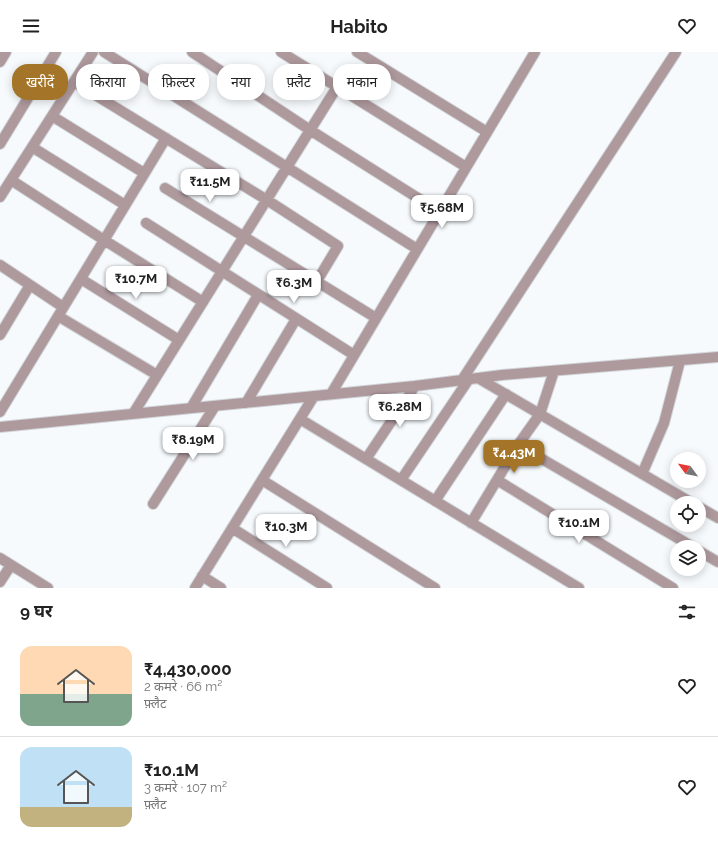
<!DOCTYPE html>
<html lang="hi">
<head>
<meta charset="utf-8">
<style>
	:root { --surface:#fff; --page:#f6f6f6; --text:#222; --muted:#767676; --line:#e0e0e0; --accent:#a47528 }
	body { margin:0; font-family:Raleway,"Noto Sans Devanagari",sans-serif; background:var(--page); color:var(--text); height:100vh; display:flex; flex-direction:column; font-size:15px; white-space:nowrap }
	* { box-sizing:border-box; margin:0 }
	p { font-size:13px; color:var(--muted) }
	.icon { flex:none; width:22px; height:22px; fill:none; stroke:currentColor; stroke-width:2; stroke-linecap:round; stroke-linejoin:round }
	.map { position:relative; height:536px; overflow:hidden }
	.sheet { display:flex; flex-direction:column; background:var(--surface); flex:1 }
	.sheet>* { flex:none }
	.banner { position:absolute; left:12px; top:12px; width:400px; height:36px; display:flex; gap:8px }
	.needle { width:26px; rotate:302deg }
	.buttons { position:absolute; left:670px; top:400px; display:grid; gap:8px }
	.buttons a { display:grid; place-items:center; width:36px; height:36px; border-radius:50%; background:var(--surface); box-shadow:0 2px 10px #0003; font-size:20px }
	.price { position:absolute; translate:-50% -34px; padding:0 9px; border-radius:8px; background:#fff; color:#222; font-size:13px; line-height:26px; filter:drop-shadow(0 1px 2px #0008) }
	.price::after { content:''; position:absolute; left:50%; top:24px; width:12px; height:9px; margin-left:-6px; background:inherit; clip-path:polygon(0 0,100% 0,50% 100%) }
	.price.selected { background:var(--accent); color:#fff }
	ul { padding:0; list-style:none }
	li { display:flex; align-items:center; gap:12px; height:100px; padding:0 20px }
	li+li { border-top:1px solid var(--line) }
	li span { display:grid; place-items:center; flex:none; width:112px; height:80px; border-radius:12px; color:#555 }
	li>.icon { margin-inline-start:auto }
	span .icon { width:48px; height:48px; fill:#fffc; stroke-width:1 }
	li b { font-size:17px }
	h2 { display:flex; justify-content:space-between; align-items:center; height:48px; padding:0 20px; font-size:17px }
	.pill { padding:0 14px; border-radius:16px; background:var(--surface); box-shadow:0 2px 10px #0003; font-size:14px; line-height:36px }
	.pill.selected { background:var(--accent); color:#fff }
	header { display:flex; justify-content:space-between; align-items:center; height:52px; padding:0 20px; background:var(--surface); font-size:18px; font-weight:700 }
	.map>svg:first-child { display:block }
	.lines { fill:none; stroke-linecap:round; stroke-linejoin:round }
	.minor-casing { stroke:#d2d5d8; stroke-width:12 }
	.minor { stroke:#ae999d; stroke-width:10 }
</style>
</head>
<body>
<header><svg class="icon" aria-label="menu" viewBox="0 0 24 24"><path d="M4 6h16M4 12h16M4 18h16"/></svg>Habito<svg class="icon" aria-label="heart" viewBox="0 0 24 24"><path d="M12 20l-8-8c-3-5 5-10 8-4 3-6 11-1 8 4z"/></svg></header>
<div class="map">
<svg width="718" height="536" viewBox="0 0 718 536">
	<rect width="100%" height="100%" fill="#f6fafd"/>
	<g class="lines">
		<defs>
			<path id="minor" d="M104 0 417 197
				M192 0 310 78 440 160
				M281 0 466 115
				M357 0 487 80
				M0 10 6 0
				M74 30 267 148 338 194 317 229
				M52 64 144 121
				M0 92 56 0
				M32 95 125 153
				M11 128 104 188 203 250
				M165 136 376 266
				M0 145 93 0
				M146 171 354 303
				M0 213 63 255
				M81 227 179 288
				M58 264 157 323
				M0 283 30 233
				M478 326 692 451
				M462 328 676 0
				M331 342 535 0
				M246 351 296 267
				M191 356 258 243
				M0 360 166 86
				M133 362 337 35
				M300 367 579 536
				M0 375 415 334 502 323 718 305
				M518 393 693 495
				M366 407 415 334
				M642 422 664 371 680 309
				M262 428 435 536
				M401 428 469 327
				M497 428 673 536
				M435 449 506 342
				M153 452 215 354
				M699 455 718 466
				M471 471 518 393 540 362 554 319
				M232 476 327 536
				M699 499 718 510
				M0 506 48 536
				M202 524 221 536
				M0 530 11 513
				M195 536 314 344"/>
		</defs>
		<use href="#minor" class="minor-casing"/>
		<use href="#minor" class="minor"/>
	</g>
</svg>
<div class="buttons">
<a><svg class="needle" viewBox="-14 -14 28 28"><path d="M0-13l5 13h-10z" fill="#e53935"/><path d="M0 13l5-13h-10z" fill="#767676"/></svg></a>
<a><svg class="icon" aria-label="locate" viewBox="0 0 24 24"><circle cx="12" cy="12" r="6"/><path d="M12 2v4M12 18v4M2 12h4M18 12h4"/></svg></a>
<a><svg class="icon" aria-label="layers" viewBox="0 0 24 24"><path d="M12 4l9 5-9 5-9-5zM3 14l9 5 9-5"/></svg></a>
</div>
<b class="price" style="left:210px;top:151px">₹11.5M</b>
<b class="price" style="left:442px;top:177px">₹5.68M</b>
<b class="price" style="left:136px;top:248px">₹10.7M</b>
<b class="price" style="left:294px;top:252px">₹6.3M</b>
<b class="price" style="left:400px;top:376px">₹6.28M</b>
<b class="price" style="left:193px;top:409px">₹8.19M</b>
<b class="price selected" style="left:514px;top:422px">₹4.43M</b>
<b class="price" style="left:579px;top:492px">₹10.1M</b>
<b class="price" style="left:286px;top:496px">₹10.3M</b>
<div class="banner">
<a class="pill selected">खरीदें</a>
<a class="pill">किराया</a>
<a class="pill">फ़िल्टर</a>
<a class="pill">नया</a>
<a class="pill">फ़्लैट</a>
<a class="pill">मकान</a>
</div>
</div>
<section class="sheet">
<h2>9 घर<svg class="icon" aria-label="filters" viewBox="0 0 24 24"><path d="M4 7h16M4 17h16"/><circle cx="9" cy="7" r="2"/><circle cx="15" cy="17" r="2"/></svg></h2>
<ul>
<li><span style="background:linear-gradient(#ffd9b3 60%,#7fa58c 0)"><svg class="icon" aria-label="home" viewBox="0 0 24 24"><path d="M3 11l9-7 9 7M6 9v11h12V9"/></svg></span><div><b>₹4,430,000</b><p>2 कमरे · 66 m²</p><p>फ़्लैट</p></div><svg class="icon" aria-label="heart" viewBox="0 0 24 24"><path d="M12 20l-8-8c-3-5 5-10 8-4 3-6 11-1 8 4z"/></svg></li>
<li><span style="background:linear-gradient(#bfe0f5 75%,#c2b280 0)"><svg class="icon" aria-label="home" viewBox="0 0 24 24"><path d="M3 11l9-7 9 7M6 9v11h12V9"/></svg></span><div><b>₹10.1M</b><p>3 कमरे · 107 m²</p><p>फ़्लैट</p></div><svg class="icon" aria-label="heart" viewBox="0 0 24 24"><path d="M12 20l-8-8c-3-5 5-10 8-4 3-6 11-1 8 4z"/></svg></li>
</ul>
</section>
</body>
</html>
